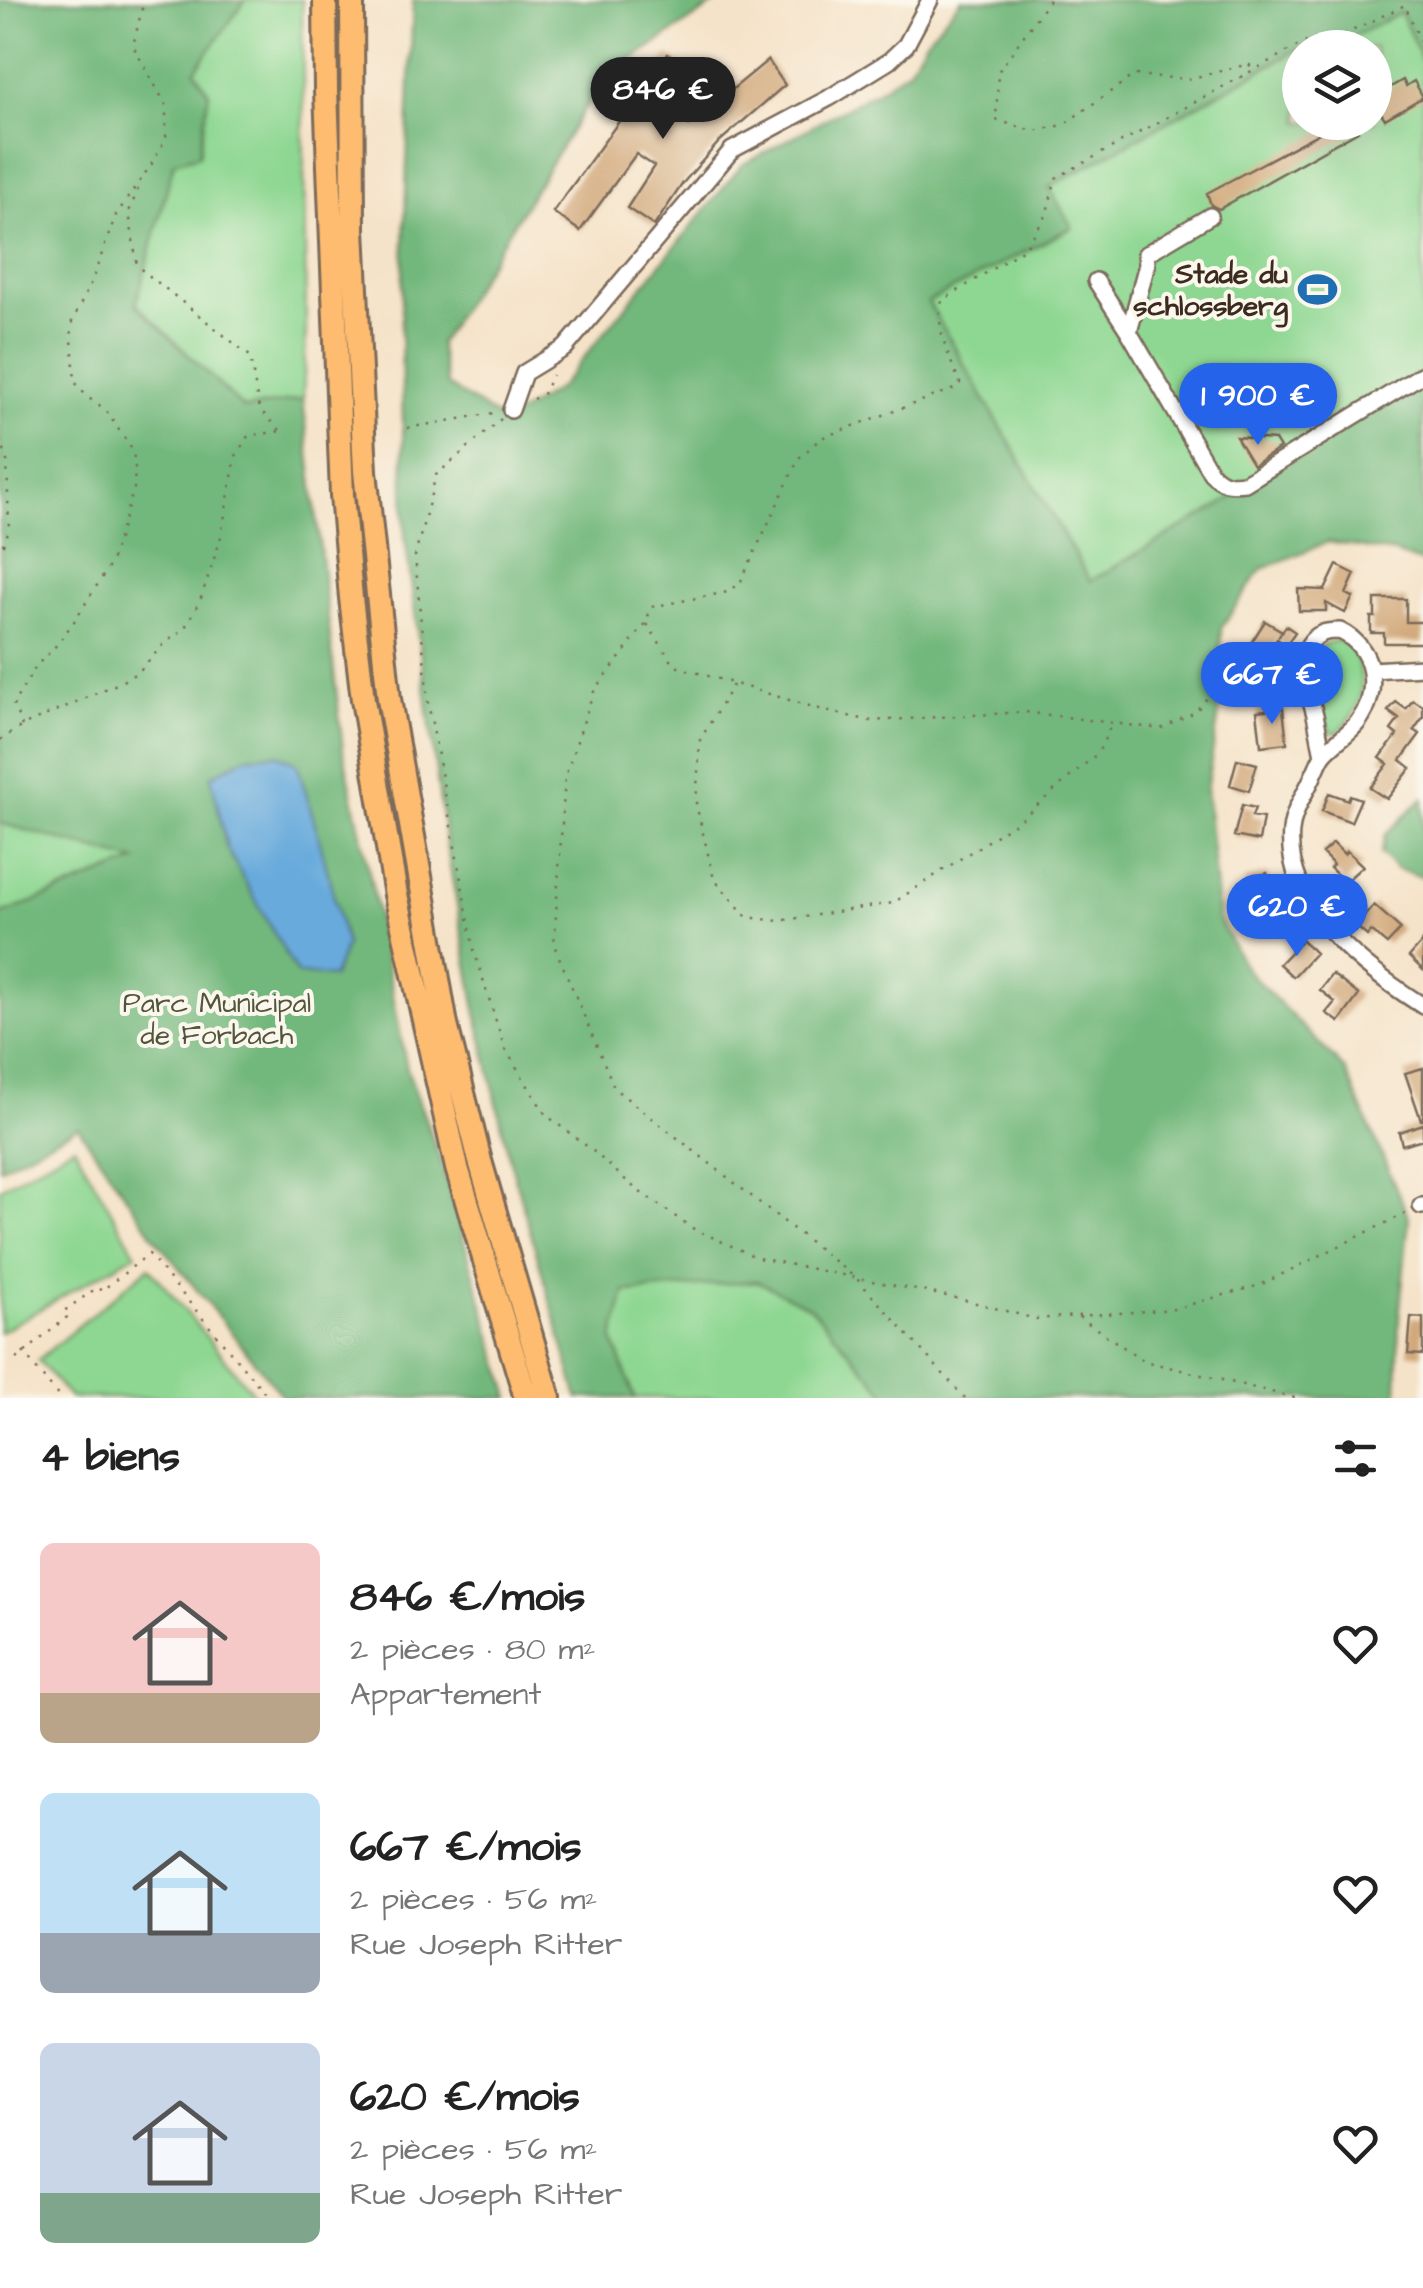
<!DOCTYPE html>
<html lang="fr">
<head>
<meta charset="utf-8">
<style>
	:root { --surface:#fff; --page:#f2f2f2; --text:#222; --muted:#767676; --accent:#2563eb }
	body { margin:0; font-family:"Architects Daughter",sans-serif; background:var(--page); color:var(--text); height:100vh; display:flex; flex-direction:column; font-size:38px; white-space:nowrap }
	* { box-sizing:border-box; margin:0 }
	p { font-size:32px; color:var(--muted) }
	.icon { flex:none; width:55px; height:55px; fill:none; stroke:currentColor; stroke-width:2; stroke-linecap:round; stroke-linejoin:round }
	.map { position:relative; height:1398px; overflow:hidden }
	.drawer { display:flex; flex-direction:column; background:var(--surface); flex:1 }
	.drawer>* { flex:none }
	.tools { position:absolute; left:1282px; top:30px; display:grid; gap:20px }
	.tools a { display:grid; place-items:center; width:110px; height:110px; border-radius:50%; background:var(--surface); box-shadow:0 10px 40px #0002; font-size:50px }
	.price { position:absolute; translate:-50% -85px; padding:0 22px; border-radius:35px; background:var(--accent); color:#fff; font-size:32px; line-height:65px; filter:drop-shadow(0 2px 5px #0008) }
	.price::after { content:''; position:absolute; left:50%; top:60px; width:30px; height:22px; margin-left:-15px; background:inherit; clip-path:polygon(0 0,100% 0,50% 100%) }
	.price.current { background:#222; color:#fff }
	ul { padding:0; list-style:none }
	li { display:flex; align-items:center; gap:30px; height:250px; padding:0 40px }
	li span { display:grid; place-items:center; flex:none; width:280px; height:200px; border-radius:15px; color:#555 }
	li>.icon { margin-inline-start:auto }
	span .icon { width:120px; height:120px; fill:#fffc; stroke-width:1 }
	li b { font-size:42px }
	h2 { display:flex; justify-content:space-between; align-items:center; height:120px; padding:0 40px; font-size:42px }
	.map>svg:first-child { display:block }
	.green { fill:#8ed792; stroke:#648058; stroke-width:2.5 }
	.forest { fill:#72b87c; stroke:#56714d; stroke-width:2.5 }
	.water { fill:#67aadc; stroke:#516a7d; stroke-width:2.5 }
	.building { fill:#d2a97c }
	.lines { fill:none; stroke-linecap:round; stroke-linejoin:round }
	.minor-casing { stroke:#7c6b5a; stroke-width:20 }
	.highway-casing { stroke:#7c6b5a; stroke-width:28 }
	.path { stroke:#7c6b5a; stroke-width:2.5; stroke-dasharray:2.5 8; stroke-linecap:butt }
	.minor { stroke:#fff; stroke-width:15 }
	.highway { stroke:#fdbc70; stroke-width:22 }
	.labels { text-anchor:middle; stroke-width:8; stroke-linejoin:round; paint-order:stroke }
	.poi-label { font-size:28px; font-weight:bold; fill:#3b2a1e; stroke:#fbf7ec; text-anchor:end }
	.park-label { font-size:28px; fill:#50553b; stroke:#fbf7ec }
</style>
</head>
<body>
<div class="map">
<svg width="1423" height="1398" viewBox="0 0 1423 1398">
	<rect width="100%" height="100%" fill="#fbf7ec"/>
	<filter id="ink" filterUnits="userSpaceOnUse"><feTurbulence type="fractalNoise" baseFrequency=".01" numOctaves="2"/><feDisplacementMap in="SourceGraphic" scale="20" xChannelSelector="R" yChannelSelector="G"/><feConvolveMatrix kernelMatrix="1 2 1 2 8 2 1 2 1" color-interpolation-filters="sRGB"/></filter>
	<filter id="wash" filterUnits="userSpaceOnUse"><feTurbulence type="fractalNoise" baseFrequency=".0048" numOctaves="4" result="noise"/><feDisplacementMap in="SourceGraphic" scale="40" xChannelSelector="R" yChannelSelector="G"/><feGaussianBlur stdDeviation="2.25" result="paint"/><feColorMatrix in="noise" values="0 0 0 0 0 0 0 0 0 0 0 0 0 0 0 0 0 1.4 0 .05"/><feComposite in="paint" operator="in"/></filter>
	<g filter="url(#wash)">
		<rect width="100%" height="100%" fill="#f5e3c9"/>
		<path class="green" d="M244 0H302L306 329 303 399 244 409 136 304 174 162 195 70Z
			M1401 13 1423 63V379L1287 458 1221 505 1090 581 928 302 1072 228 1049 187 1300 49V122H1375V48L1303 47 1312 42 1331 47Z
			M1339 640 1353 648C1367 683 1366 706 1337 733L1330 732C1321 715 1304 658 1323 645 1327 642 1334 642 1339 640Z
			M0 823 138 860 0 915Z
			M74 1146 136 1254 0 1332V1188Z
			M149 1267 257 1398H70L38 1360Z
			M757 1281 811 1307 890 1398H635L613 1340 624 1292Z"/>
		<path class="forest" d="M0 0 245 1 195 70 209 93 199 155 174 162 136 304 244 409 303 399 343 750 372 886 407 1069 441 1162 510 1398H284L155 1238 78 1127 0 1168V915L136 861 0 823Z
			M413 0H721L603 79 439 344 447 385 505 422 559 388 742 165 875 92 909 69 927 39 961 0H1423V63L1401 13 1331 47 1312 43 1300 48 1049 187 1072 227 928 302 1090 581 1221 505 1287 458 1423 379V563L1395 553 1328 542 1261 569 1221 628 1220 708 1206 790 1219 920 1246 969 1345 1070 1409 1218 1399 1317 1397 1398H890L811 1308 757 1281 625 1292 613 1340 635 1398H578L509 1157 477 1015 445 839 405 537 401 327Z
			M1423 798V877L1396 869 1381 853 1386 834Z"/>
		<path class="water" d="M277 754 297 763 317 830 346 945 333 977 297 974 227 849 211 776 248 756Z"/>
		<g id="blocks">
			<path class="building" d="M668 54 694 75 669 111 689 125 768 60 785 85 719 142 683 183 654 226 627 208 654 166 636 154 580 231 553 212Z
				M1403 80 1406 86 1414 81 1423 97 1385 119 1376 105 1386 99 1382 92Z
				M1340 122H1355L1358 131 1219 209 1211 205 1207 193Z
				M1236 437 1275 440 1280 448 1253 465Z
				M1337 565 1355 574 1346 594 1353 597 1345 613 1326 603V611H1299L1298 589 1325 590Z
				M1375 599H1406V622H1423V643H1384V633H1371V617H1375Z
				M1265 621 1282 631 1278 637 1286 626 1295 632 1286 645 1277 639 1267 654 1251 643Z
				M1413 700 1423 706V717L1414 730 1420 734 1401 760 1411 768 1387 799 1370 788 1388 764 1380 758 1397 735 1391 730 1399 719 1388 711 1396 702 1406 709Z
				M1283 708 1287 743 1261 746 1257 711Z
				M1237 759 1257 764 1249 791 1230 785Z
				M1329 793 1348 800 1350 795 1361 799 1351 822 1322 811Z
				M1242 805 1255 808 1252 816 1263 818 1259 841 1234 836Z
				M1333 843 1344 854 1347 851 1363 866 1345 882 1330 868 1333 865 1331 862 1322 853Z
				M1267 873 1279 909 1246 920 1242 908 1251 906 1244 880Z
				M1374 905 1401 929 1387 944 1371 931 1367 936 1356 926Z
				M1302 940 1315 953 1293 977 1279 964Z
				M1423 941V970L1409 957Z
				M1332 974 1359 995 1339 1022 1326 1013 1335 1002 1320 990Z
				M1423 1068V1120H1421L1405 1073Z
				M1423 1124V1139L1402 1145 1399 1132Z
				M1411 1317 1423 1318V1355L1408 1354Z"/>
		</g>
	</g>
	<g filter="url(#ink)">
		<use href="#blocks" fill-opacity="0" stroke="#7c6b5a" stroke-width="2.5"/>
		<g class="lines">
			<defs>
				<path id="minor" d="M1096 281 1129 332 1211 473C1222 484 1229 485 1245 483L1423 374
					M1129 332 1147 264 1146 254 1210 216
					M511 410 524 373 565 348 732 150 829 98 889 61 906 45 930 0
					M1371 670 1423 667
					M1323 755C1320 742 1318 728 1315 715 1309 691 1291 646 1323 633 1328 631 1334 631 1340 631 1375 648 1381 691 1358 722 1349 734 1334 742 1324 754 1320 759 1317 768 1314 774 1306 793 1293 809 1291 831 1284 907 1366 970 1423 1006
					M1421 1206H1423"/>
				<path id="highway" d="M325 0 326 91 342 495 351 598 363 700 396 895 457 1168 526 1398
					M352 0 353 229 365 471 389 699 446 1025 480 1161 549 1398"/>
			</defs>
			<use href="#minor" class="minor-casing"/>
			<use href="#highway" class="highway-casing"/>
			<path class="path" d="M1049 0 998 72 996 120 1034 131 1063 125 1134 75 1188 79 1249 64 1252 69
				M138 189 129 212 137 266 250 356 259 409 280 430
				M533 399 544 393 552 375
				M501 419 436 475 415 556 428 702 474 950 504 1047 546 1115 593 1151 637 1190 692 1228 758 1258 961 1299 1036 1319 1174 1309 1260 1285 1406 1213
				M407 428 494 413
				M0 440 7 458 9 530 0 552
				M647 624 675 666 826 711 871 721 1025 712 1161 729 1195 712 1214 690 1292 677
				M733 685 700 740 696 804 714 879 747 917 779 921 893 903 1021 819 1098 753 1112 723
				M22 726 13 704 37 665 54 648 73 623 110 565 134 488 135 466 133 451 105 409 87 397 75 382 71 324 93 278 116 215 153 162 166 138V105L133 46 144 0
				M0 740 22 726 119 683 138 672 165 643 184 629 200 601 220 541 236 456 248 436 281 431
				M1079 1317 1144 1361 1296 1398
				M23 1352 60 1398
				M17 1359 67 1317 64 1311 98 1287 101 1291 149 1254 269 1398
				M965 1398 857 1279 615 1089 554 945 565 777 593 693 646 623 651 607 728 592 741 581 799 458 821 438 954 389 960 383C950 359 934 326 942 301L1025 248 1046 216 1056 178 1312 38 1333 40 1405 5 1423 48"/>
			<use href="#minor" class="minor"/>
			<use href="#highway" class="highway"/>
		</g>
	</g>
	<defs>
		<symbol id="stadium-bare" viewBox="-9 -9 18 18"><path d="M0-5a6.5 5 0 1 0 0 10a6.5 5 0 1 0 0-10ZM-3.5-1.8h7v3.6h-7Z" fill="#1f6fb2" stroke="#fbf7ec" stroke-width="2.5" paint-order="stroke"/></symbol>
	</defs>
	<g fill-rule="evenodd">
		<use href="#stadium-bare" x="1290" y="262" width="55" height="55"/>
	</g>
	<g class="labels">
		<g class="poi-label">
			<text x="1288" y="283">Stade du<tspan x="1288" dy="32">schlossberg</tspan></text>
		</g>
		<g class="park-label">
			<text x="217" y="1012">Parc Municipal<tspan x="217" dy="32">de Forbach</tspan></text>
		</g>
	</g>
</svg>
<div class="tools">
<a><svg class="icon" aria-label="layers" viewBox="0 0 24 24"><path d="M12 4l9 5-9 5-9-5zM3 14l9 5 9-5"/></svg></a>
</div>
<b class="price current" style="left:663px;top:142px">846 €</b>
<b class="price" style="left:1258px;top:448px">1 900 €</b>
<b class="price" style="left:1272px;top:727px">667 €</b>
<b class="price" style="left:1297px;top:959px">620 €</b>
</div>
<section class="drawer">
<h2>4 biens<svg class="icon" aria-label="filters" viewBox="0 0 24 24"><path d="M4 7h16M4 17h16"/><circle cx="9" cy="7" r="2"/><circle cx="15" cy="17" r="2"/></svg></h2>
<ul>
<li><span style="background:linear-gradient(#f6c9c9 75%,#b9a48a 0)"><svg class="icon" aria-label="home" viewBox="0 0 24 24"><path d="M3 11l9-7 9 7M6 9v11h12V9"/></svg></span><div><b>846 €/mois</b><p>2 pièces · 80 m²</p><p>Appartement</p></div><svg class="icon" aria-label="heart" viewBox="0 0 24 24"><path d="M12 20l-8-8c-3-5 5-10 8-4 3-6 11-1 8 4z"/></svg></li>
<li><span style="background:linear-gradient(#bfe0f5 70%,#9aa5b1 0)"><svg class="icon" aria-label="home" viewBox="0 0 24 24"><path d="M3 11l9-7 9 7M6 9v11h12V9"/></svg></span><div><b>667 €/mois</b><p>2 pièces · 56 m²</p><p>Rue Joseph Ritter</p></div><svg class="icon" aria-label="heart" viewBox="0 0 24 24"><path d="M12 20l-8-8c-3-5 5-10 8-4 3-6 11-1 8 4z"/></svg></li>
<li><span style="background:linear-gradient(#c9d6e8 75%,#7fa58c 0)"><svg class="icon" aria-label="home" viewBox="0 0 24 24"><path d="M3 11l9-7 9 7M6 9v11h12V9"/></svg></span><div><b>620 €/mois</b><p>2 pièces · 56 m²</p><p>Rue Joseph Ritter</p></div><svg class="icon" aria-label="heart" viewBox="0 0 24 24"><path d="M12 20l-8-8c-3-5 5-10 8-4 3-6 11-1 8 4z"/></svg></li>
</ul>
</section>
</body>
</html>
